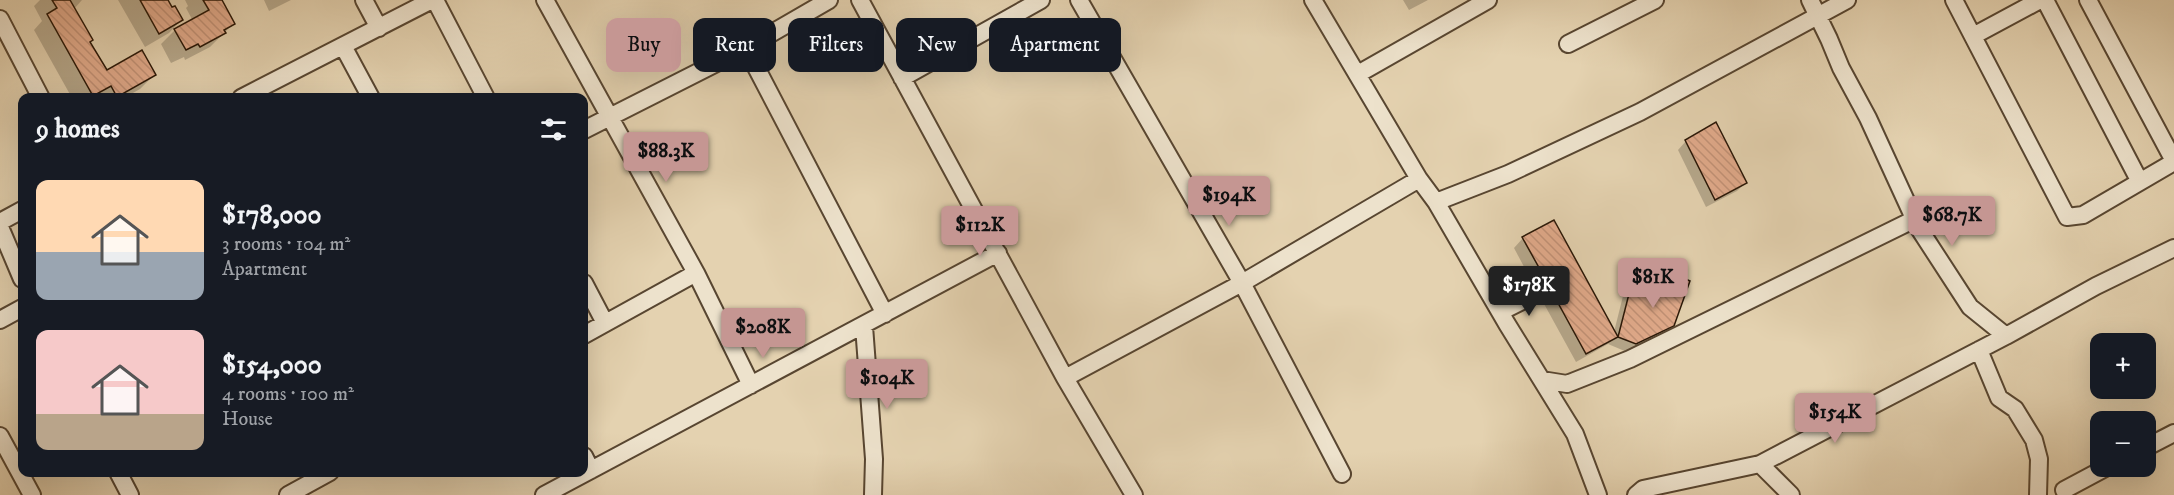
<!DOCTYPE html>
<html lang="en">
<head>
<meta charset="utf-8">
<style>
	:root { --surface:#171b24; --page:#242831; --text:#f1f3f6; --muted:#9ea1a6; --accent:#c59692 }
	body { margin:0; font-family:"IM FELL DW Pica",serif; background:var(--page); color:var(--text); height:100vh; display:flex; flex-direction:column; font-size:22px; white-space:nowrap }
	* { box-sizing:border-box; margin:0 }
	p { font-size:20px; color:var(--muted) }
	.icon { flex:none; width:33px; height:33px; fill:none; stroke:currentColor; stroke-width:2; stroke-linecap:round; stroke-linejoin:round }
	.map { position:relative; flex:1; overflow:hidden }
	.sheet { position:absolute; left:18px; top:93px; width:570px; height:384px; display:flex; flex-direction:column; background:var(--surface); border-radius:12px; box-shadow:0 6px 24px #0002 }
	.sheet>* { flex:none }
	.hud { position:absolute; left:606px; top:18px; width:570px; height:54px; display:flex; gap:12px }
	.buttons { position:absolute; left:2090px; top:333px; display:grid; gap:12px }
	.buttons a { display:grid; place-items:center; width:66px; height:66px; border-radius:12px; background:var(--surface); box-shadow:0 6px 24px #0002; font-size:30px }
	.price { position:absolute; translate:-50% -51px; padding:0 14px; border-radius:6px; background:var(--accent); color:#111; font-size:20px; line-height:39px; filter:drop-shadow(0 2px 3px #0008) }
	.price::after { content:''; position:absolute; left:50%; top:36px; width:18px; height:14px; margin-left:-9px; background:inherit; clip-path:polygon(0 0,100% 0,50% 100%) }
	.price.selected { background:#222; color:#fff }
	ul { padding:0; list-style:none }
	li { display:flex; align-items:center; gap:18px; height:150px; padding:0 18px }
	li span { display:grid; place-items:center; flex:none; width:168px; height:120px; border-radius:12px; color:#555 }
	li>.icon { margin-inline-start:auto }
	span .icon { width:72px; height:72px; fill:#fffc; stroke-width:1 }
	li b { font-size:26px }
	h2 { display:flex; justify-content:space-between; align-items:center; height:72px; padding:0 18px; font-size:26px }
	.tag { padding:0 21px; border-radius:12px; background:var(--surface); box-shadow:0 6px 24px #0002; font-size:21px; line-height:54px }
	.tag.selected { background:var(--accent); color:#111 }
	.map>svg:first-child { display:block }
	.shadow { fill:#0003 }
	.building { fill:url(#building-back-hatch); stroke:#291707; stroke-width:1.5 }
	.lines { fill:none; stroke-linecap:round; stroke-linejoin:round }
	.street-casing { stroke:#584631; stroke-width:20 }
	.street { stroke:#ede2cc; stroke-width:16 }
</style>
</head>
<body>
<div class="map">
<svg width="2174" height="495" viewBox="0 0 2174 495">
	<defs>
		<pattern id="building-back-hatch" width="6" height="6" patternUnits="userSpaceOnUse" patternTransform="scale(1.5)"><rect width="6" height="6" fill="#e2ab8c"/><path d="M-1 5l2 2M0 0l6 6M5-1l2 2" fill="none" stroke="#c29277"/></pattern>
	</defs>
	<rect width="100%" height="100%" fill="#e4d2b0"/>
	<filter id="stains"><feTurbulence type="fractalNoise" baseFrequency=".00333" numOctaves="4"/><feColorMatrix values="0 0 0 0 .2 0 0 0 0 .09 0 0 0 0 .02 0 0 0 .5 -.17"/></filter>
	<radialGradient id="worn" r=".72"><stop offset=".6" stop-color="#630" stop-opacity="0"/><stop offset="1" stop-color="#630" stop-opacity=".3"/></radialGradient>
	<path class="shadow" d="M40 0H82L74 9 88 43 106 72 154 75 140 89 124 98H72L34 30 42 21 34 6Z
		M118 0H167L181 20 169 33 145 47Z
		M185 0H223L221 2 233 24 210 47 185 60 184 57 171 63 161 44 174 31 193 21 186 8 188 6Z
		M264 0H291L269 11Z
		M1403 0H1428L1409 10Z
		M1716 124 1745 183 1737 191 1706 207 1678 150 1686 141Z
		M1523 238 1614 332 1623 296 1631 288 1653 295 1655 279 1663 271 1672 325 1664 334 1627 352 1608 344 1576 362 1543 302 1542 296 1537 291 1514 248Z"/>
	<path class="building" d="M52 0H70L93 40 90 42 107 70 142 50 156 75 117 97 111 86 93 96 47 14 57 8Z
		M140 0H168L172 7 175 6 183 20 159 34Z
		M203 0H222L235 24 224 30 226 33 200 47 198 44 186 50 174 29 209 10Z
		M1716 122 1747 183 1715 200 1685 140Z
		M1554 220 1618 337 1586 354 1552 292 1551 286 1547 282 1522 237Z
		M1662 269 1690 281 1674 326 1636 344 1618 337 1631 286 1659 296Z"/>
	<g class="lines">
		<defs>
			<path id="street" d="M364 0 379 28
				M435 0 486 98
				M545 0 696 273 751 385
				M860 0 1065 378 1134 495
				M1079 0 1242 283 1342 474
				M1313 0 1419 179 1436 202 1507 324 1575 434 1598 495
				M1810 0 1829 39 1841 68 1868 118 1918 227 1970 307 2006 336 2096 286 2174 248
				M1954 0 2067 217 2083 215 2174 162
				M2045 0 2140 182
				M2088 0 2174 161
				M0 19 41 98
				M1973 36 2040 0
				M1568 44 1655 0
				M343 46 371 98
				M746 48 885 314
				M1358 74 1488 0
				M902 78 1041 0
				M241 98 432 0
				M584 130 746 48 829 0
				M1436 202 1508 174 1640 112 1847 0
				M0 222 22 210
				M0 227 22 279
				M584 283 605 323
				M1500 312 1542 291
				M0 320 22 308
				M864 326 874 459 873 495
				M584 335 696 273
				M1979 350 1999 398 2015 409 2034 440 2039 459 2038 495
				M1065 378 1242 283 1419 179
				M1542 380 1567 384 1630 359 1915 219
				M0 436 32 495
				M2145 448 2174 433
				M584 456 591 470
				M1760 464 1791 495
				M118 472 130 495
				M2064 490 2109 466
				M288 495 330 472
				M544 495 998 253
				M1636 495 1643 489 1760 464 2006 336"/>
		</defs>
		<use href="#street" class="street-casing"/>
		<use href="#street" class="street"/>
	</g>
	<rect width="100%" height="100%" filter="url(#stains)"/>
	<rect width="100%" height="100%" fill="url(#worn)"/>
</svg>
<div class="buttons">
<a>+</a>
<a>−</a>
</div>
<b class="price" style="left:666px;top:183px">$88.3K</b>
<b class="price" style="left:1229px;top:227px">$194K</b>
<b class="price" style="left:1952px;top:247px">$68.7K</b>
<b class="price" style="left:980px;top:257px">$112K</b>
<b class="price" style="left:1653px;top:309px">$81K</b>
<b class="price selected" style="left:1529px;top:317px">$178K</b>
<b class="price" style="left:763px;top:359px">$208K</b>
<b class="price" style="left:887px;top:410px">$104K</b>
<b class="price" style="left:1835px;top:444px">$154K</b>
<div class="hud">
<a class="tag selected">Buy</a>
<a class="tag">Rent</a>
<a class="tag">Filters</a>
<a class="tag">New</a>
<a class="tag">Apartment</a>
</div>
<section class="sheet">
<h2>9 homes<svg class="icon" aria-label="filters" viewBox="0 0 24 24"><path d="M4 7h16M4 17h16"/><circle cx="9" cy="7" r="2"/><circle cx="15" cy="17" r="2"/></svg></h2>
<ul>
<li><span style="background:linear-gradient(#ffd9b3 60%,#9aa5b1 0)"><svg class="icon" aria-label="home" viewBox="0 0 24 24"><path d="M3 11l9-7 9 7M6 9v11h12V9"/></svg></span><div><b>$178,000</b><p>3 rooms · 104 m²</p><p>Apartment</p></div></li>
<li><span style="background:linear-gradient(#f6c9c9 70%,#b9a48a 0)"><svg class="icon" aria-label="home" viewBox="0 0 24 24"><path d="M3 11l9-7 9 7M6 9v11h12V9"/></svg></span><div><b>$154,000</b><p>4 rooms · 100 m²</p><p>House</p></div></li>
</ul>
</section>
</div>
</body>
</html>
